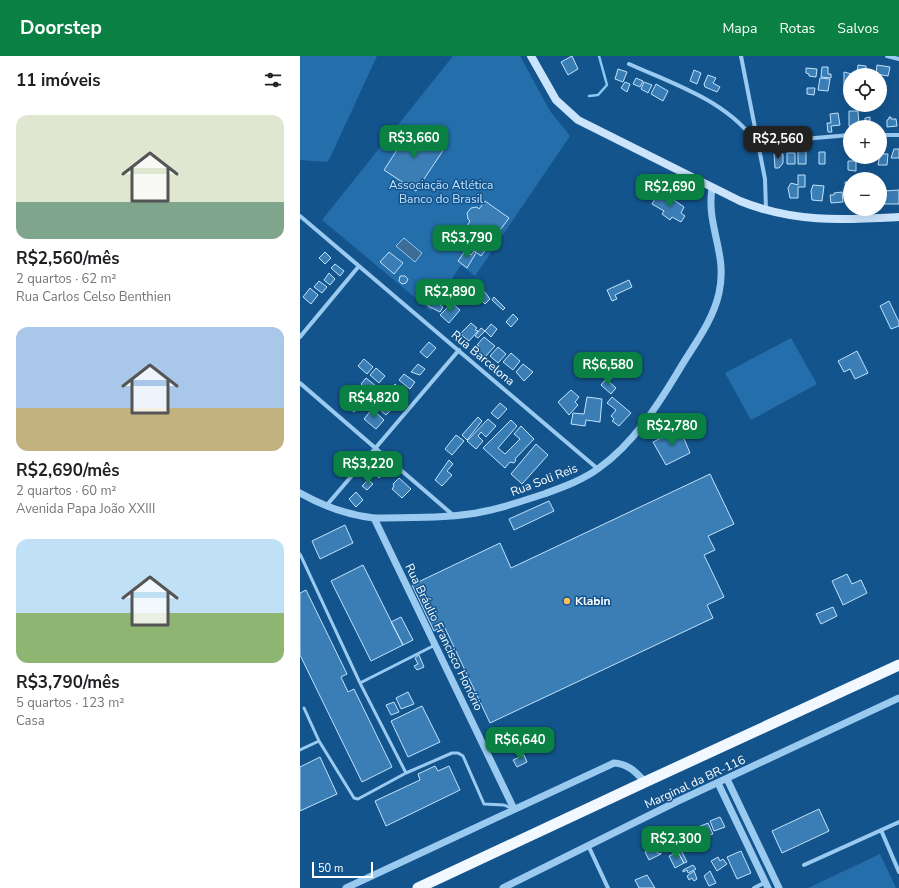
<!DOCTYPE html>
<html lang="pt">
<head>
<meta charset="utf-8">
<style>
	:root { --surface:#fff; --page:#f6f6f6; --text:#202124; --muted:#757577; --accent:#0b8043 }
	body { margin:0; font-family:"Nunito Sans",sans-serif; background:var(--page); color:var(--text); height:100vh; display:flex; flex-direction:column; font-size:15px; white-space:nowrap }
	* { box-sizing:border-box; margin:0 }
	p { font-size:13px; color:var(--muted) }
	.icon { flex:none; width:22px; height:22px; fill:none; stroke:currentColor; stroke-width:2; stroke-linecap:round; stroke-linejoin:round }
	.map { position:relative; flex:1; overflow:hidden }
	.panel { display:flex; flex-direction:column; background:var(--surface); width:300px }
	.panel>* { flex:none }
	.tools { position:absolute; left:543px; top:12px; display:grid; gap:8px }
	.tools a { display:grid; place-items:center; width:44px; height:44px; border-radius:50%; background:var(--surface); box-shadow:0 4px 16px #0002; font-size:20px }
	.scale { position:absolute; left:12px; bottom:10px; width:61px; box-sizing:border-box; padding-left:4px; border:2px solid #fff; border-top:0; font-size:11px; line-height:14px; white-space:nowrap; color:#fff; -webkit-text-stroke:3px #13548d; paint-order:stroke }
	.price { position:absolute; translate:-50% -34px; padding:0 9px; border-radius:8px; background:var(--accent); color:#fff; font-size:13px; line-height:26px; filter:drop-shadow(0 1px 2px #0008) }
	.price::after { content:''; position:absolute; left:50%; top:24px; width:12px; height:9px; margin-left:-6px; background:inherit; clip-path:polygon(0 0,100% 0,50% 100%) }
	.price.current { background:#222; color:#fff }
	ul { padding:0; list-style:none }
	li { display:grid; align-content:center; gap:8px; height:212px; padding:0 16px }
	li span { display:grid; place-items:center; height:124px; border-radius:12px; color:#555 }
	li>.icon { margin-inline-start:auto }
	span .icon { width:72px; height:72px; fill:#fffc; stroke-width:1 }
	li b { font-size:17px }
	h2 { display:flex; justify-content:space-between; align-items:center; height:48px; padding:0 16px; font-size:17px }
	header { display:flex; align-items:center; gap:24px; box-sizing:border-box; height:56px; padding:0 20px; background:var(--accent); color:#fff }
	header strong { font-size:19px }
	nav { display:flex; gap:22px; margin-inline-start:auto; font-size:14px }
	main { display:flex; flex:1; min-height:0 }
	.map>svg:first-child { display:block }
	.green { fill:#246eac }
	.water { fill:#3d6d97; stroke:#8dc7f4 }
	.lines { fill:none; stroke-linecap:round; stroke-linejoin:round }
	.stream { stroke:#8dc7f4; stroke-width:2.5 }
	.building { fill:#3b7eb6; stroke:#c2e2fc }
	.service { stroke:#9bcaf1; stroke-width:3 }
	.minor { stroke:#9bcaf1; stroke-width:4 }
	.tertiary { stroke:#9bcaf1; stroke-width:7 }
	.secondary { stroke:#cae4fc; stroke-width:8 }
	.trunk { stroke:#f2f8ff; stroke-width:11 }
	.poi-dot { fill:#ffc05b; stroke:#13548d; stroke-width:1.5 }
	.labels { text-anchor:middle; stroke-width:3; stroke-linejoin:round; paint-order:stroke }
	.park-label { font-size:12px; fill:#c2e2fc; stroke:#13548d }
	.street-label { font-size:12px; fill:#fff; stroke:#13548d }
	.poi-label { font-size:12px; font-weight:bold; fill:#fff; stroke:#13548d; text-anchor:start }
</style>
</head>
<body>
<header>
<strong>Doorstep</strong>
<nav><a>Mapa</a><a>Rotas</a><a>Salvos</a></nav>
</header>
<main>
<section class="panel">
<h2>11 imóveis<svg class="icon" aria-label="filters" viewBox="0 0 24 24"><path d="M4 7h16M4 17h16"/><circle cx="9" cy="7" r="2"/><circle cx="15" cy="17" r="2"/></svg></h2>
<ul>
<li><span style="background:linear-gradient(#dfe7d0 70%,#7fa58c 0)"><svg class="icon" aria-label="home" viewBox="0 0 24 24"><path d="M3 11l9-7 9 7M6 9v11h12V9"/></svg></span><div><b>R$2,560/mês</b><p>2 quartos · 62 m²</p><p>Rua Carlos Celso Benthien</p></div></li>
<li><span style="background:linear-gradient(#a9c7e8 65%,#c2b280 0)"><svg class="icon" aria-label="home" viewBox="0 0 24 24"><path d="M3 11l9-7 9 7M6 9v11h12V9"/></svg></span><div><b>R$2,690/mês</b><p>2 quartos · 60 m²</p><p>Avenida Papa João XXIII</p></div></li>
<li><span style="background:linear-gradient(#bfe0f5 60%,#8fb573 0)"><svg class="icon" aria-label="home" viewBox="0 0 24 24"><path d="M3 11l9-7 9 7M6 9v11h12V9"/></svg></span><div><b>R$3,790/mês</b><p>5 quartos · 123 m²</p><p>Casa</p></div></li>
</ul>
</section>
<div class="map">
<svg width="599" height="832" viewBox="0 0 599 832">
	<rect width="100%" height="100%" fill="#13548d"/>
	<path class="green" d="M0 0H77L28 106 0 104Z
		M153 0H220L250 55 270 80 175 220 161 209 131 255 22 164Z
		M491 282 517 328 451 364 425 317Z
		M580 798 596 832H508Z"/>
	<path class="water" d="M104 182 122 197 115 206 96 190Z"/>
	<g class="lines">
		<path class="stream" d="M289 40 298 39 307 29 299 0"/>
	</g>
	<path class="building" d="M272 0 278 13 268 19 261 6Z
		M558 9 566 10V17L570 19H557Z
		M577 9 590 11 588 20 576 18Z
		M522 11H528V18H531V22L521 21Z
		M506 12 517 13 516 21 509 20V18L506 17Z
		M318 13 327 16 323 26 315 23Z
		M394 14 401 17 397 28 390 25Z
		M544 16 552 18 550 19V31L544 30Z
		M408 19 416 22 413 27 420 31 417 36 405 31 404 28Z
		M336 22 343 25 340 31 333 28Z
		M520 22 530 23 528 35 518 34Z
		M325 26 330 28 327 36 321 32Z
		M344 26 352 29 348 37 341 33Z
		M356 28 368 35 363 45 351 38Z
		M507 32H515L514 39 507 38Z
		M549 55H558L559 70H549Z
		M538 57 540 69 531 70 532 76H528L527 67H531L530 58Z
		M570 61V71H565V62Z
		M589 61H591V63H596L597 70 587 71V64L589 63Z
		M112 71 144 93 116 135 84 114Z
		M594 93H599V102H591Z
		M498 95H506V108H498Z
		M519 96H525V108H519Z
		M487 97H495V108H487Z
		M474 98H483V107L479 112H475Z
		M580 98H588L587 109H578Z
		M548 105H556V115L548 114Z
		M498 119H505V131H498V142H490L488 132 491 127 498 129Z
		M545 126H550V140H547Z
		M513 129 524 130 522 145 512 144 511 135Z
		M599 134V148H584L583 135Z
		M542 136 543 146 531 147 530 139H534V137Z
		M364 137 384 151 381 157 385 160 381 166 372 161 370 164 362 158 364 155 352 148 356 141 360 143Z
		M185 145 209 162 181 200 158 183 170 165 168 163 167 157 171 152 177 151 179 153Z
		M165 195 171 199 174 195 176 197 167 212 158 205Z
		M25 196 31 202 25 208 19 202Z
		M89 196 103 207 94 218 80 206Z
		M35 208 44 215 40 220 31 212Z
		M29 217 35 223 30 229 24 224Z
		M100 220H105L108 223 106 227 102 228 99 225Z
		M329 224 332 231 315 239 317 243 312 245 307 234Z
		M19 225 27 231 22 237 14 231Z
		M10 232 18 239 11 248 3 241Z
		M184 235 190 243 185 248 178 241Z
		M150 236 155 239 150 246 146 242Z
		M136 239 143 244 140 249 143 251 140 256 128 250Z
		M194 241 205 252 203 254 192 244Z
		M589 245 599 266V270L591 273 580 250Z
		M152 247 160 254 149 267 140 259Z
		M213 258 218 263 211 271 206 266Z
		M171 267 177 272 175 274 178 275 169 285 160 278Z
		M191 268 197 273 191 281 185 275Z
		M181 272 185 275 178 282 175 280Z
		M184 281 195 290 185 301 177 293 179 290 177 289Z
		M129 286 136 292 127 302 120 296Z
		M198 291 206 298 198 307 190 300Z
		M557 295 568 317 555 323 550 313 544 316 538 305Z
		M211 297 220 305 213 314 203 306Z
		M64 303 73 311 67 318 58 310Z
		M118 308 125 313 120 319 111 316Z
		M223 308 233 316 224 325 216 316Z
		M76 312 85 320 79 327 70 319Z
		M104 318 115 326 110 333 99 324Z
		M66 322 76 330 71 336 61 328Z
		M306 323 316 332 311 338 301 329Z
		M95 328 103 335 97 342 89 335Z
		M59 330 68 338 62 346 53 338Z
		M271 334 279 341 275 346 278 349 269 359 258 346Z
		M82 339 95 350 86 359 74 349Z
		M51 341 60 349 54 356 45 348Z
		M287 341 302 343 300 366 286 364 285 370 271 368 273 357 284 358Z
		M312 341 331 357 319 370 312 365 314 363 311 360 316 354 307 347Z
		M200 347 207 353 198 363 191 357Z
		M72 353 84 364 76 373 64 363Z
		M178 361 182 365 167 384 162 379Z
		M188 363 196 370 186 381 181 376 178 380 183 385 176 393 167 385Z
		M211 364 217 370 198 392 205 398 220 383 214 378 221 370 234 383 215 403 216 404 214 407 210 406 205 412 183 392Z
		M380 373 390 397 366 409 353 386Z
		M156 379 164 385 152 399 145 393Z
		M236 388 248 399 222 428 211 418Z
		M149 404 153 408 147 415 152 419 142 430 135 424Z
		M79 408 87 415 79 422 72 415Z
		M410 418 434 468 408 480 415 494 404 499 424 541 407 549 413 562 190 667 144 570 134 575 112 529 200 487 211 512Z
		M99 422 111 433 102 442 92 433 94 430 93 428Z
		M68 424 73 428 67 434 62 430Z
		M56 436 63 444 56 451 49 443Z
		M249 445 254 455 214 474 209 463Z
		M45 469 53 487 20 503 12 485Z
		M63 509 103 589 71 605 31 525Z
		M547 518 552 528 561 524 567 537 543 549 532 525Z
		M6 534 47 618 41 621 48 636 54 633 92 711 62 726 0 599V537Z
		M533 551 537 560 521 568 516 558Z
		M101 561 113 584 103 589 91 566Z
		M119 599 124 611 117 614 114 610 118 608 115 602Z
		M108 636 114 648 101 653 96 642Z
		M94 646 99 656 91 659 86 649Z
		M122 650 140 686 108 701 91 665Z
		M224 699 227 706 217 711 213 704Z
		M20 701 37 738 0 755V711Z
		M135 710 138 715 149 710 160 734 86 770 75 745 120 724 118 718Z
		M519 753 529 775 482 797 472 775Z
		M420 761 425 771 414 775 410 765Z
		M408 767 413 778 405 781 403 776 400 777 398 771Z
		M396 782 399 789 389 792 386 786Z
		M355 791 358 798 361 797V798L349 804 345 796Z
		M381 794 387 806 384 807 378 796Z
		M441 795 451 817 437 823 427 801Z
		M378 796 384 807 375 812 369 800Z
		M418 801 420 805 423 803 427 808 417 815 411 805Z
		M393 809 396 813 388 817 387 814 383 816V814Z
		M394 815 397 823 394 825 392 822 389 824 387 820Z
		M410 815 416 827 409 830 404 820Z
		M347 819 355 832H339L335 824Z"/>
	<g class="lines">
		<path class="service" d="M0 498 60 627 106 717
			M60 627 135 589
			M4 652 19 685 54 742 58 743 106 717 152 697H158L163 700 184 748 204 749 213 753
			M0 694 19 685"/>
		<path class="minor" d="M441 0 465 123 466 154
			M587 0 599 3
			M329 8C376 29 431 46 460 92L480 85 550 79
			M580 79H599
			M0 160 298 413
			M0 281 59 210
			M0 327 153 459
			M26 450 159 294
			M581 774 599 816
			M288 789 308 832
			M504 809 599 766
			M454 832 466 826"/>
		<path class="tertiary" d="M0 437C23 450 48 459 74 462 111 461 150 463 186 455 206 451 225 444 244 438 263 431 283 424 299 412 333 388 358 349 379 314 393 290 413 265 419 237 428 197 406 171 412 132
			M74 462 214 753
			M427 723 479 832
			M418 727 468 832
			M46 832 314 707C328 708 335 715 345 726
			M203 832 376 746 599 642"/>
		<path class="secondary" d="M231 0 256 44 278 64 440 145C494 167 542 164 599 161"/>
		<path class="trunk" d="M118 832 345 726 599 609"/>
	</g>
	<circle class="poi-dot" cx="267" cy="545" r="4"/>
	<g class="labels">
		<g class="park-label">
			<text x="141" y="133">Associação Atlética<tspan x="141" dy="14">Banco do Brasil</tspan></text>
		</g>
		<g class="street-label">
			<text transform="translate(183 302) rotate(40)" y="4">Rua Barcelona</text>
			<text transform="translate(244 424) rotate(-21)" y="4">Rua Soli Reis</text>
			<text transform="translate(144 581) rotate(64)" y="4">Rua Bráulio Francisco Honório</text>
			<text transform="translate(395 726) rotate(-25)" y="4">Marginal da BR-116</text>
		</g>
		<g class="poi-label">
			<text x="275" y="549">Klabin</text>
		</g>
	</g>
</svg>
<div class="tools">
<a><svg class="icon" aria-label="locate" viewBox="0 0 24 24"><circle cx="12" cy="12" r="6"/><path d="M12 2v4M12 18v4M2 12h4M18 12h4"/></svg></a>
<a>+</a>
<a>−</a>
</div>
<div class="scale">50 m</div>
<b class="price" style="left:114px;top:103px">R$3,660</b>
<b class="price current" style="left:478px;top:104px">R$2,560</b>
<b class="price" style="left:370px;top:152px">R$2,690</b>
<b class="price" style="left:167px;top:203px">R$3,790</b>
<b class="price" style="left:150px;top:257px">R$2,890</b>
<b class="price" style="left:308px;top:330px">R$6,580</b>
<b class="price" style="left:74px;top:363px">R$4,820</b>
<b class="price" style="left:372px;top:391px">R$2,780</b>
<b class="price" style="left:68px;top:429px">R$3,220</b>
<b class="price" style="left:220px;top:705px">R$6,640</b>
<b class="price" style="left:376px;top:804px">R$2,300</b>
</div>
</main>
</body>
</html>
